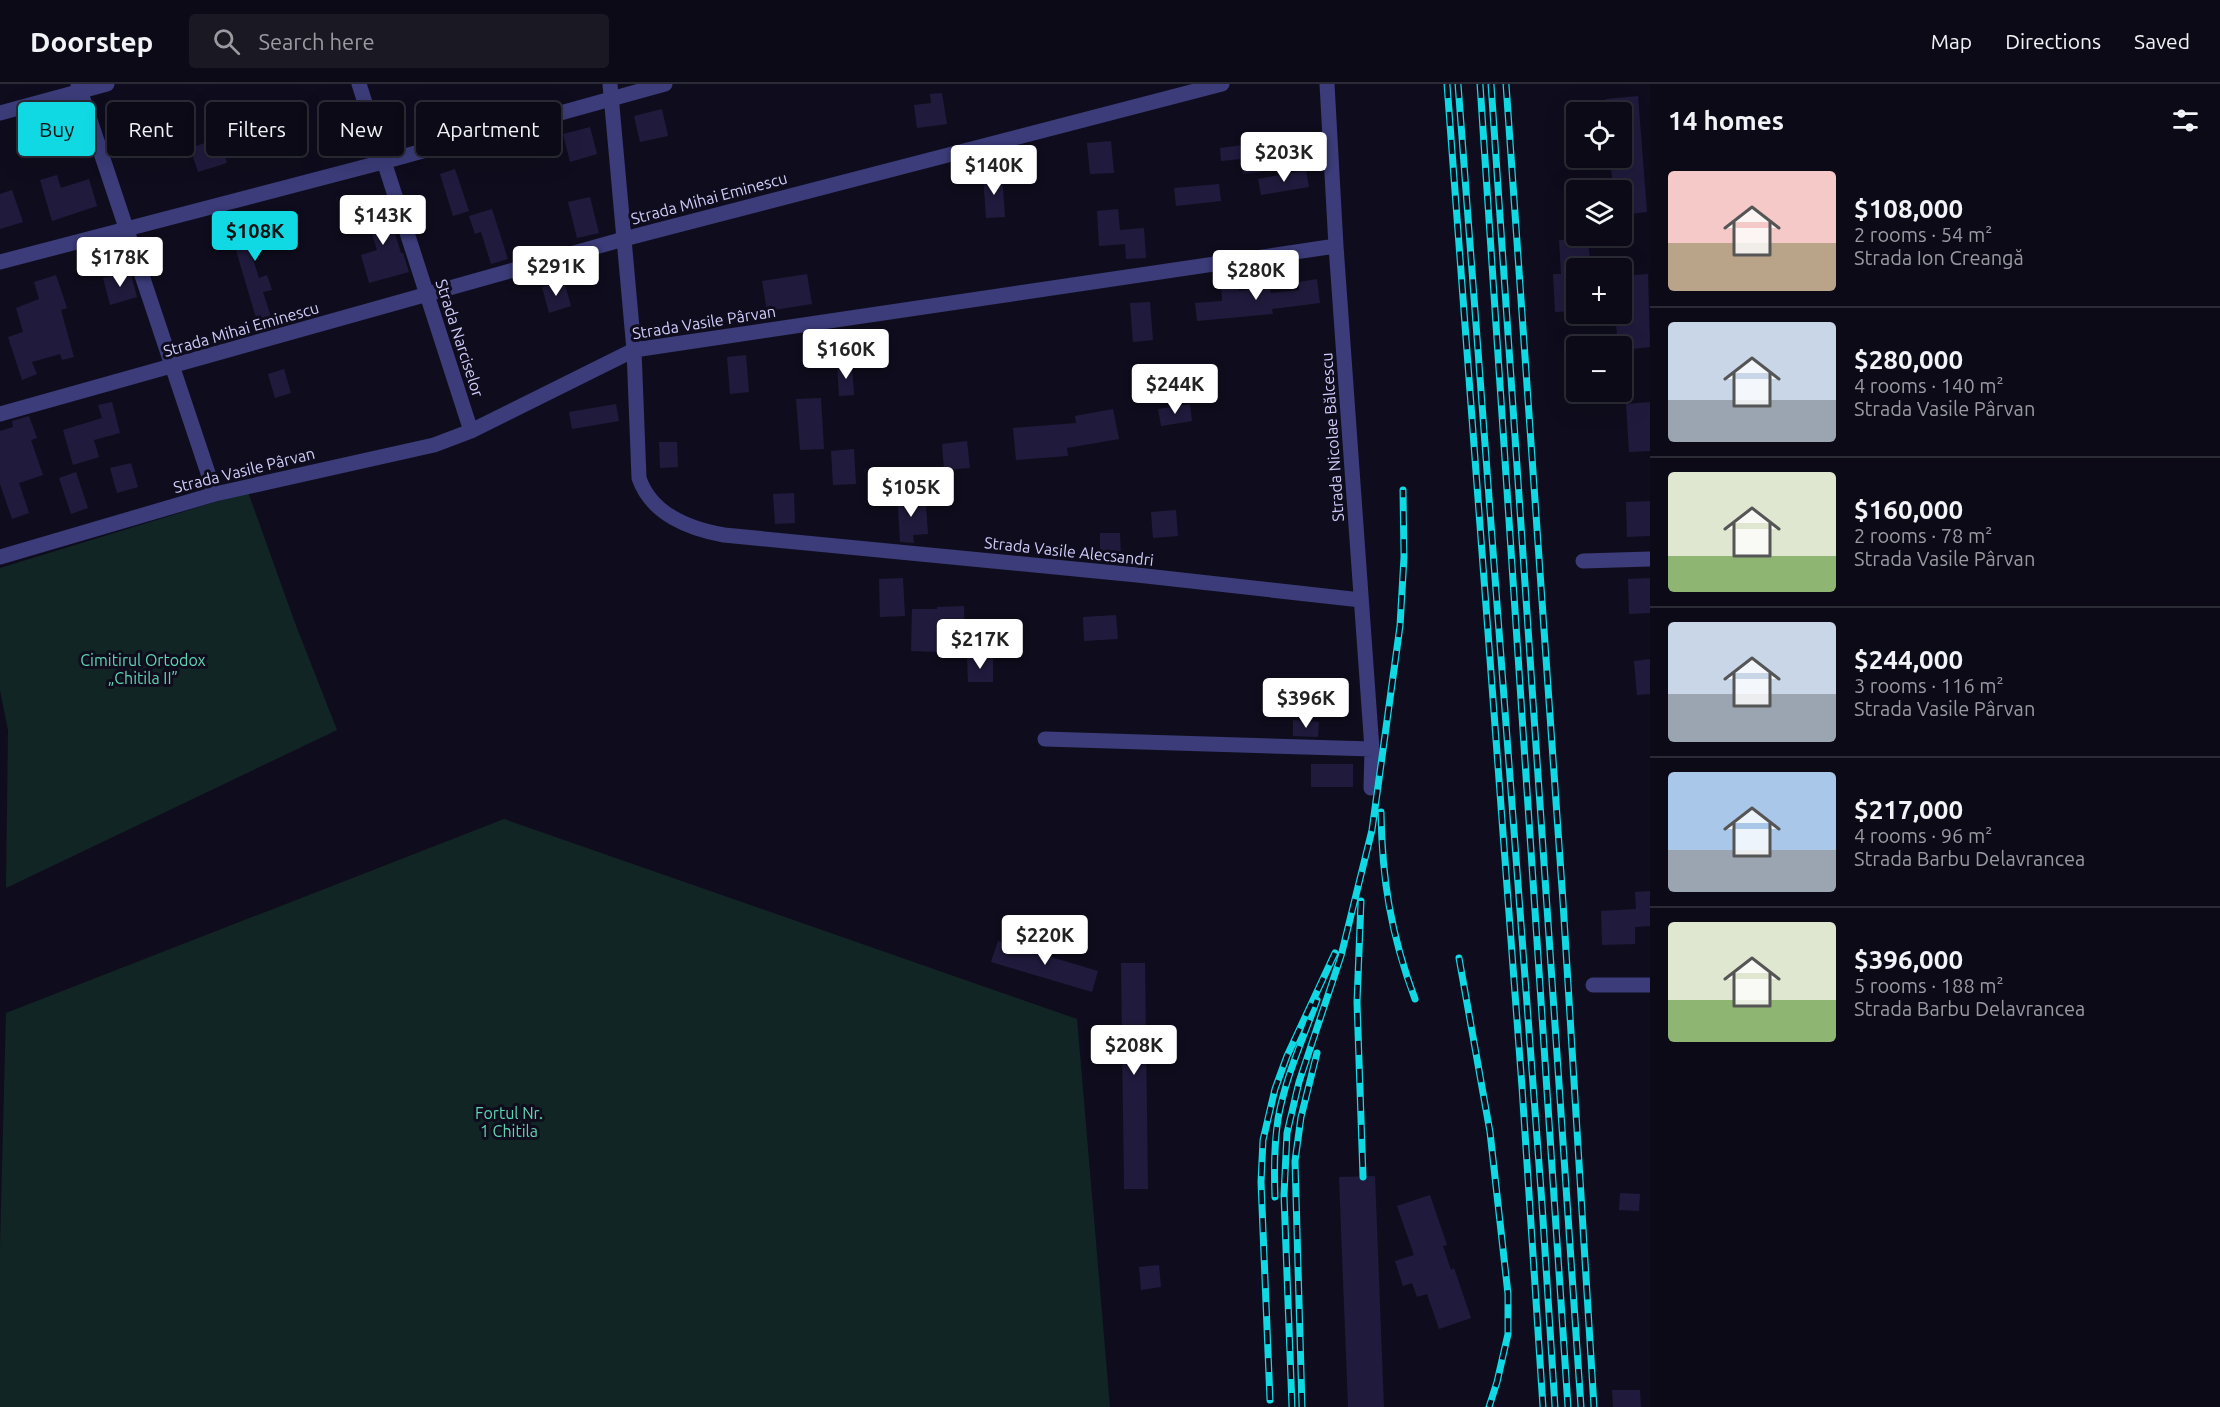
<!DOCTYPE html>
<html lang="en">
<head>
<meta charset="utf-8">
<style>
	:root { --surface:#0b0a16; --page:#191823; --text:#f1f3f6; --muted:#9a9aa1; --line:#2b2b35; --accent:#10d9e4 }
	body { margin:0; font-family:Ubuntu,sans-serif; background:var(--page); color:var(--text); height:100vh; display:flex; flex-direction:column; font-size:22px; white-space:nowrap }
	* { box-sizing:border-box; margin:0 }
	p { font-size:20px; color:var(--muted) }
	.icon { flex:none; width:33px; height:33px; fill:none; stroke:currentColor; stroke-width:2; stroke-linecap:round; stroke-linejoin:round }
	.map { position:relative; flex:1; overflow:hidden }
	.sheet { display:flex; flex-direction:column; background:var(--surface); width:570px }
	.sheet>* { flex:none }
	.top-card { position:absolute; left:18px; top:18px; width:570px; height:54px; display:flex; gap:12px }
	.buttons { position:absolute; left:1566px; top:18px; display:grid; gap:12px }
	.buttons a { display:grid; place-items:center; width:66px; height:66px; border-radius:6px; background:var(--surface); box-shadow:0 6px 24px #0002,0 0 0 2px var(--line); font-size:30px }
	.price { position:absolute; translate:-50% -51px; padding:0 14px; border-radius:6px; background:#fff; color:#222; font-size:20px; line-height:39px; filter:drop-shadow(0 2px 3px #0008) }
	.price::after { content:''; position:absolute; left:50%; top:36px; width:18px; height:14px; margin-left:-9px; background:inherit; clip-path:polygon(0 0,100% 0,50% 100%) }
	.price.selected { background:var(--accent); color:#111 }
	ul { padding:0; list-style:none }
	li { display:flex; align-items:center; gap:18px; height:150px; padding:0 18px }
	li+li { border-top:2px solid var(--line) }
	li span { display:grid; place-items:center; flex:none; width:168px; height:120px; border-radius:6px; color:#555 }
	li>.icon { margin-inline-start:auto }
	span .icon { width:72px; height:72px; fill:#fffc; stroke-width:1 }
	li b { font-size:26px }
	h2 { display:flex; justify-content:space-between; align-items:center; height:72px; padding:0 18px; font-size:26px }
	.pill { padding:0 21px; border-radius:6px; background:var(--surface); box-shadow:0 6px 24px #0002,0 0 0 2px var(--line); font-size:21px; line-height:54px }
	.pill.selected { background:var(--accent); color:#111 }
	header { display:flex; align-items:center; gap:36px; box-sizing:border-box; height:84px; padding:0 30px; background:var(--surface); border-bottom:2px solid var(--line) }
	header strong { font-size:28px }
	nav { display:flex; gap:33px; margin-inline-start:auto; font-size:21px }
	.search { width:420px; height:54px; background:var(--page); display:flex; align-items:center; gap:15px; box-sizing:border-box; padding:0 21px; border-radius:6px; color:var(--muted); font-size:22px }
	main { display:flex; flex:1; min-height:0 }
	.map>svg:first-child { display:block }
	.green { fill:#112624 }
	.building { fill:#201b3c }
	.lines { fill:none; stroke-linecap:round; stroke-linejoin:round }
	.minor { stroke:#3b3c79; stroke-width:15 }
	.rail-casing { stroke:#10d9e4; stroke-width:7 }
	.rail { stroke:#0f0d1d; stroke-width:4.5; stroke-dasharray:14; stroke-linecap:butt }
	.labels { text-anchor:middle; stroke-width:6; stroke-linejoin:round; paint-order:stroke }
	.street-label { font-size:16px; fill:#d0cdfb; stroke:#0f0d1d }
	.park-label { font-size:16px; fill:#5fd5b2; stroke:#0f0d1d }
</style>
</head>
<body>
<header>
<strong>Doorstep</strong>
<div class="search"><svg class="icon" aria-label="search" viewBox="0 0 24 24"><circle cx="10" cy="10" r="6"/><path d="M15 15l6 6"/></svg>Search here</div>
<nav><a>Map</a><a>Directions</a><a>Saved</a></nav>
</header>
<main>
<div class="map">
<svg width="1650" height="1323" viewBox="0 0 1650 1323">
	<rect width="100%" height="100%" fill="#0f0d1d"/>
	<path class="green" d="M248 408 295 539 337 646 6 804 8 646 0 606V484Z
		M504 735 1077 935 1110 1323H0V1163L6 929Z"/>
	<path class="building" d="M942 9 947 40 917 44 914 21 931 19 930 10Z
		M1638 12 1647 128 1622 131V106H1613L1611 83 1622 82V28H1607L1606 15Z
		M662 25 668 52 640 58 634 32Z
		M590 43 597 70 570 78 563 50Z
		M219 54 227 79 198 88 190 64Z
		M1111 57 1114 89 1090 90 1087 59Z
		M1258 59 1262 88 1243 90 1241 75 1221 77 1220 64Z
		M455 85 469 127 453 132 440 90Z
		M1306 86 1309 103 1261 111 1258 95Z
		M1002 90 1005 133 986 134 983 91Z
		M57 91 61 104 89 95 97 122 52 137 40 96Z
		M1219 100 1221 117 1176 122 1174 104Z
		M12 106 23 138 0 145V110Z
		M590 113 599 149 577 154 568 118Z
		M385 117 401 169H403L409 188 369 199 361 171 377 166 364 123Z
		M492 125 508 175 491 180 481 148 475 150 469 132Z
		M1118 125 1120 146 1144 144 1146 174 1126 175 1125 160 1099 162 1097 127Z
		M264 129 266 136 271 135 277 158 250 166 259 194 267 191 272 206 263 208 273 239 259 244 230 146 251 140 249 133Z
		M1588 154 1590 176 1576 177V227L1555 228 1553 190H1561L1559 156Z
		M130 187 137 213 110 221 103 194Z
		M807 190 812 220 767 227 762 197Z
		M1648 190 1650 263 1622 266V262H1618L1615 230H1622V192Z
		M56 191 67 224 61 226 74 273 62 276 60 270 32 278 37 290 22 296 8 253 23 248 16 224 39 215 34 198Z
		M1317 195 1320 219 1272 225 1273 230 1197 237 1195 219 1222 217 1221 200 1239 198V207L1270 203 1271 209 1299 206 1298 198Z
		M564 197 571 222 549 229 542 203Z
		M1150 218 1153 256 1133 258 1130 219Z
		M746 271 749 308 730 310 727 273Z
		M852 280 854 311 839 312 837 281Z
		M284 285 291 309 275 314 268 290Z
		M821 314 824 365 800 366 796 315Z
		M112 318 120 349 94 356 99 373 73 381 63 346 102 334 98 321Z
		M1650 318V367L1629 368 1626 320Z
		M616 320 619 337 572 345 569 328Z
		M1190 320 1192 337 1161 342 1158 325Z
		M1113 325 1119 355 1067 364 1068 372 1016 376 1013 344 1076 339 1075 332Z
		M29 332 37 354 31 356 43 391 19 399 29 429 12 435 0 400V347L13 343 12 337Z
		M967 357 970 384 944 386 942 360Z
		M659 358H677L678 383 660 384Z
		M854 365 856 400 833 401 831 367Z
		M131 379 138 403 117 409 110 384Z
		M76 388 88 424 71 430 59 394Z
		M897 407H911L912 423 926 422 928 450 913 451 914 459 900 458Z
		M794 409 795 439 775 440 773 410Z
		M1650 417V452L1627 453 1626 418Z
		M1176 426 1178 452 1153 454 1151 428Z
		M1100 449H1120L1121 474H1100Z
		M903 494 905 532 880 533 879 495Z
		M1650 494V529L1629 530 1628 495Z
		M964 522 965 570 938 571V568L911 567 912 525H937V523Z
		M1116 531 1118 555 1084 557 1083 533Z
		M967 574H993V598H968Z
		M1650 575V610L1637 611 1634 577Z
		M1293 636 1319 638 1318 653 1293 652Z
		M1311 680H1353V703H1311Z
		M1650 807V842L1635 843V860L1602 861 1601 827 1636 825 1635 808Z
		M998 857 1098 887 1092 908 991 878Z
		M1121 879H1145L1148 1105H1124Z
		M1375 1092 1384 1323H1348L1339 1093Z
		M1620 1109 1640 1110 1639 1127 1619 1126Z
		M1430 1111 1447 1161 1443 1162 1451 1186 1454 1184 1471 1234 1439 1245 1427 1210 1417 1213 1412 1199 1403 1202 1395 1177 1414 1171 1397 1122Z
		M1159 1181 1161 1203 1141 1206 1139 1183Z
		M1612 1306H1640L1641 1323H1613Z"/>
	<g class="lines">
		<path class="minor" d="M78 0 215 410
			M359 0 471 347
			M610 0 634 266 639 394C651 430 690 445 724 451L1137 491 1361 516
			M1327 0 1336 162 1372 665 1371 704
			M0 29 107 0
			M0 178 383 78 665 0
			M0 330 624 155 1222 0
			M0 473 215 410 434 361 471 347 634 266 1336 162
			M1583 477 1650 475
			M1045 655 1372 665
			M1593 901H1650"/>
		<defs>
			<path id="rail" d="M1447 0 1522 1003 1543 1323
				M1458 0 1542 1120 1555 1323
				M1480 0 1568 1323
				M1491 0 1581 1323
				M1506 0 1563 818 1594 1323
				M1381 728C1382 796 1391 851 1415 915
				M1361 817 1357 918 1363 1093
				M1459 874 1490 1048 1508 1210V1250L1497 1298 1489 1323
				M1275 1113C1274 1087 1274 1061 1278 1035 1285 994 1303 955 1317 916
				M1270 1316 1261 1098 1263 1056 1275 1005 1287 972 1335 869
				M1292 1323 1284 1111 1287 1049 1299 998 1341 872 1372 746 1400 542 1404 473 1403 406
				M1302 1323 1295 1077 1301 1033 1317 969"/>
		</defs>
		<use href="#rail" class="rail-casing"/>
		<use href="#rail" class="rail"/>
	</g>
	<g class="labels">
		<g class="street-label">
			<text transform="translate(709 114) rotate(-15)" y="6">Strada Mihai Eminescu</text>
			<text transform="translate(704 238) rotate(-9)" y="6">Strada Vasile Pârvan</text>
			<text transform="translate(241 245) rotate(-16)" y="6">Strada Mihai Eminescu</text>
			<text transform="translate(460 254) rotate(72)" y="6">Strada Narciselor</text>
			<text transform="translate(1332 353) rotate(-94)" y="6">Strada Nicolae Bălcescu</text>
			<text transform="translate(244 386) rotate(-14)" y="6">Strada Vasile Pârvan</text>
			<text transform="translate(1069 467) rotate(6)" y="6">Strada Vasile Alecsandri</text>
		</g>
		<g class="park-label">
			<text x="143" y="582">Cimitirul Ortodox<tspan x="143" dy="18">„Chitila II”</tspan></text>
			<text x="509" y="1035">Fortul Nr.<tspan x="509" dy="18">1 Chitila</tspan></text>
		</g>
	</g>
</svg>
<div class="buttons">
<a><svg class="icon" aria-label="locate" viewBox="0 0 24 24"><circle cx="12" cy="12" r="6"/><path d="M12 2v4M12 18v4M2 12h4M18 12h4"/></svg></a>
<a><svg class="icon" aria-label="layers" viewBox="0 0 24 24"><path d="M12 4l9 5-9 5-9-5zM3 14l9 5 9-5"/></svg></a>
<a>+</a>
<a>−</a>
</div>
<b class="price" style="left:1284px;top:99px">$203K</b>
<b class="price" style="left:994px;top:112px">$140K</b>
<b class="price" style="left:383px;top:162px">$143K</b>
<b class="price selected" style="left:255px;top:178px">$108K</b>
<b class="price" style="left:120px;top:204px">$178K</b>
<b class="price" style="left:556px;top:213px">$291K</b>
<b class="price" style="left:1256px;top:217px">$280K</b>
<b class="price" style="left:846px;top:296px">$160K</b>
<b class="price" style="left:1175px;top:331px">$244K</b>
<b class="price" style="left:911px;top:434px">$105K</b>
<b class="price" style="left:980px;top:586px">$217K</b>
<b class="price" style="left:1306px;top:645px">$396K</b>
<b class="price" style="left:1045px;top:882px">$220K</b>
<b class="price" style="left:1134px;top:992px">$208K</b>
<div class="top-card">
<a class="pill selected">Buy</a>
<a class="pill">Rent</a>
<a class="pill">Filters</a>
<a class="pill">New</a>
<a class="pill">Apartment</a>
</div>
</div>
<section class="sheet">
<h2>14 homes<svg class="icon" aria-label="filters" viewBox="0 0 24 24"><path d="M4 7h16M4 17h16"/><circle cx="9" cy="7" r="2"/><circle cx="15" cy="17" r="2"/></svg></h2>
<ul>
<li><span style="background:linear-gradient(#f6c9c9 60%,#b9a48a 0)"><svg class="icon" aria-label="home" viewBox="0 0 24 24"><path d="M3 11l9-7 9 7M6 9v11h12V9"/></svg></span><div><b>$108,000</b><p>2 rooms · 54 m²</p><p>Strada Ion Creangă</p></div></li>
<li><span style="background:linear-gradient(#c9d6e8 65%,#9aa5b1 0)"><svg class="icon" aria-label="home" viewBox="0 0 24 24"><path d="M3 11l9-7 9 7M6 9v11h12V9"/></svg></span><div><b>$280,000</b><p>4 rooms · 140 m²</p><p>Strada Vasile Pârvan</p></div></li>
<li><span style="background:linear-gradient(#dfe7d0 70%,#8fb573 0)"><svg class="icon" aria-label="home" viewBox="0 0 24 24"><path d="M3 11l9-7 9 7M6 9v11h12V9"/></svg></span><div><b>$160,000</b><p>2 rooms · 78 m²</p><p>Strada Vasile Pârvan</p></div></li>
<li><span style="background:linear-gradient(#c9d6e8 60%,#9aa5b1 0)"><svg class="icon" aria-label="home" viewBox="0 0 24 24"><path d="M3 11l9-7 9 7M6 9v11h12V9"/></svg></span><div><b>$244,000</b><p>3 rooms · 116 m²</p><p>Strada Vasile Pârvan</p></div></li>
<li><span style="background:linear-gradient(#a9c7e8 65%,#9aa5b1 0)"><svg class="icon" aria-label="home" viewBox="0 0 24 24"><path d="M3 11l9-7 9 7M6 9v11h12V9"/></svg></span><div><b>$217,000</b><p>4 rooms · 96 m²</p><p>Strada Barbu Delavrancea</p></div></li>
<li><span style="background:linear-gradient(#dfe7d0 65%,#8fb573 0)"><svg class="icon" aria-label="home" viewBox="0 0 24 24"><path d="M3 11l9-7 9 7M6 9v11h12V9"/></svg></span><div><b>$396,000</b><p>5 rooms · 188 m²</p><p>Strada Barbu Delavrancea</p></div></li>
</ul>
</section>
</main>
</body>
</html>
